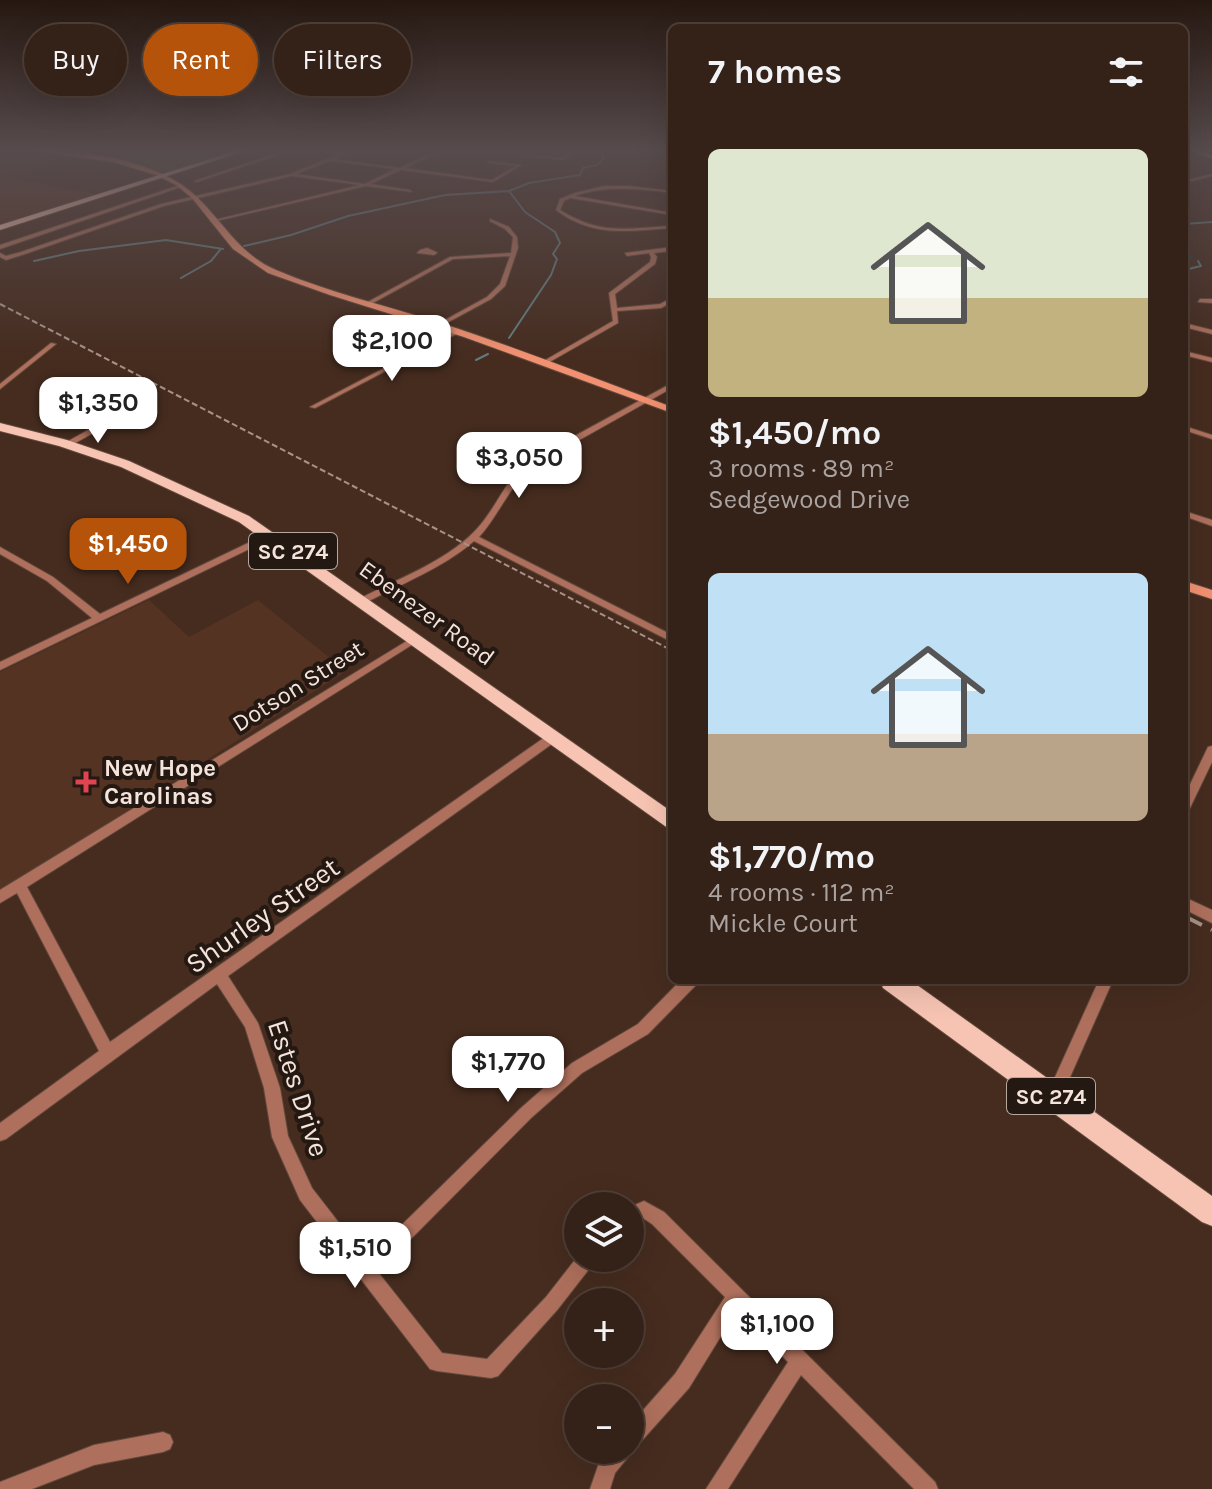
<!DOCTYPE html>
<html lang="en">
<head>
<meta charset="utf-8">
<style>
	:root { --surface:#342117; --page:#3c2920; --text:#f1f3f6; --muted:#a9a3a1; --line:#4e3e36; --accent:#b45309 }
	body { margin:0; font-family:Karla,sans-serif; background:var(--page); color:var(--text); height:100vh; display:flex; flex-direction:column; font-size:30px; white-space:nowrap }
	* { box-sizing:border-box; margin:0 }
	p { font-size:26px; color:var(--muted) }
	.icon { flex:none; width:44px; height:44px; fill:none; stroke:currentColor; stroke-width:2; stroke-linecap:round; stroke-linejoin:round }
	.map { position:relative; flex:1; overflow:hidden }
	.details { position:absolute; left:668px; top:24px; width:520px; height:960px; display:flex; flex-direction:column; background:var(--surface); border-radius:12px; box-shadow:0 8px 32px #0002,0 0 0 2px var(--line) }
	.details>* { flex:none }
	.hud { position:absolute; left:24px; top:24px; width:524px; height:72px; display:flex; gap:16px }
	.tools { position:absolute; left:564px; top:1192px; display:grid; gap:16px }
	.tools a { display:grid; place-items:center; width:80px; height:80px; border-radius:50%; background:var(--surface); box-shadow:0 8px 32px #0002,0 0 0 2px var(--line); font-size:40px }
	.price { position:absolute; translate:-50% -68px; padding:0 18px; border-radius:16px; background:#fff; color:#222; font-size:26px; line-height:52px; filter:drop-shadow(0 2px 4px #0008) }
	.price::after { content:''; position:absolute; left:50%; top:48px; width:24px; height:18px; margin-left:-12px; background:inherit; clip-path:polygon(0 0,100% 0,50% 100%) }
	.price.current { background:var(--accent); color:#fff }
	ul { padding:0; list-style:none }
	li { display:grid; align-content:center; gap:16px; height:424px; padding:0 40px }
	li span { display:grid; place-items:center; height:248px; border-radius:12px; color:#555 }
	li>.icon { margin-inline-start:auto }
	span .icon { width:144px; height:144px; fill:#fffc; stroke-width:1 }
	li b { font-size:34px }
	h2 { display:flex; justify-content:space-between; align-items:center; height:96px; padding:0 40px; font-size:34px }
	.tag { padding:0 28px; border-radius:36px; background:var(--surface); box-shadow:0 8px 32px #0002,0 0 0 2px var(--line); font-size:28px; line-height:72px }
	.tag.current { background:var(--accent); color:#fff }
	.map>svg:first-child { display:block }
	.built { fill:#543323 }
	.green { fill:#415e2a }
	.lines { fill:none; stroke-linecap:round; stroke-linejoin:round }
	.stream { stroke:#627b80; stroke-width:2 }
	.river { fill:#234e59; fill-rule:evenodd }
	.street-casing { stroke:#62493d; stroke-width:2 }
	.secondary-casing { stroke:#62493d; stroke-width:2 }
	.primary-casing { stroke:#62493d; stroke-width:2 }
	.street { fill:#ae705c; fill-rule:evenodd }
	.secondary { fill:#f29171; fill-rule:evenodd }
	.primary { fill:#f7c4b3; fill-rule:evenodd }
	.rail-far2 { stroke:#a69187; stroke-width:2; stroke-dasharray:6 3; stroke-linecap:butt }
	.rail-far1 { stroke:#a69187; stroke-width:3; stroke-dasharray:16 8; stroke-linecap:butt }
	.rail { stroke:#a69187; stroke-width:4; stroke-dasharray:20 10; stroke-linecap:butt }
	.health-dot { fill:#e0444e; stroke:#241812; stroke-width:3 }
	.labels { text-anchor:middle; stroke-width:8; stroke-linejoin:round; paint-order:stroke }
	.shield { fill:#241812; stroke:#b6a79f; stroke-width:2 }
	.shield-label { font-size:22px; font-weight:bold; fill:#f5e4dc }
	.street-label { font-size:24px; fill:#f5e4dc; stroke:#241812 }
	.poi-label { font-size:24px; font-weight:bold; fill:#f5e4dc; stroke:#241812; text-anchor:start }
	.near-street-label { font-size:28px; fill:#f5e4dc; stroke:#241812 }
</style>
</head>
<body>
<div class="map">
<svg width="1212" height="1489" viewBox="0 0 1212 1489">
	<rect width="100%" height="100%" fill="#462c1f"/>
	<path class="built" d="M0 149 69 158 7 177 96 194 0 224Z
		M149 600 189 637 258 600 346 671 0 892V672Z"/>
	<path class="green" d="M148 149H241L166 173 114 159Z"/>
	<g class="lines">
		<path class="stream" d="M509 191 525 212 555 232 560 243 553 254 557 259 551 275 509 338
			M1184 224 1212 222
			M244 246 291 235 348 216 445 195 509 191 529 183 580 175 583 168 597 165 604 158 599 153 609 149
			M34 261 79 251 166 240 223 249
			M1184 270 1201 266 1198 261
			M181 278 211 261 220 250
			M476 360 488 354"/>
		<path class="river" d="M1184 251 1191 255V259L1184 258Z"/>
		<defs>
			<path id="street" d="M290 149H296L197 182 194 181Z
				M301 149 344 153 358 149 334 159 400 168 440 149H445L405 168 492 180 516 166 488 163 487 161 522 165 493 182 401 170 370 184 410 190 412 192 366 186 212 222 210 221 360 185 292 176 164 206 25 254 6 260 0 257V253L6 256 21 252 161 204 290 174 340 154ZM330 161H332L395 169 365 184 296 174Z
				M477 149 561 158 575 149H580L562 160Z
				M1212 174V176L1184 183V181Z
				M180 185 184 186 0 249V245Z
				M604 186H629L672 191V193C639 189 607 185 575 196L672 213V215L570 198 564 201 560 210C602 236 626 228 672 226V228C628 231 593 238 556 210L560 199 575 193Z
				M490 219 509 227 517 237 518 248 505 286 491 299 441 326 436 325 487 297 500 284 510 256 453 259 371 304 366 303 450 257 511 253 513 237 505 229 490 221Z
				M672 247V251L654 253 657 257 655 264 615 294 617 308 660 304 672 298V302L661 308 617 311 618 323 546 364H542V362L613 321 609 293 650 262 651 257 649 253 627 256 625 253Z
				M427 248 436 252 437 253 434 255 417 253 420 250Z
				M1200 299H1212V303L1198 302Z
				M1184 323 1212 330V334L1184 327Z
				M455 331 460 332 315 408 310 407Z
				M51 343 56 344 0 389V384Z
				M1184 351 1212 358V362L1184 355Z
				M672 383V388L533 466C509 486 499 515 479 537L672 635V642L474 541C443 568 401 584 365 603H359V599C397 579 443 563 474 532 495 511 504 482 527 462Z
				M111 417 118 419 70 446 63 444Z
				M1184 426 1212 435V439L1184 430Z
				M1184 511 1212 520V526L1184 516Z
				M271 532 275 535 274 537 0 670V662L92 618 47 581 0 554V547L53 577 100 614Z
				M415 636 420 639 418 641 27 887 110 1042 548 735H556L557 738 556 741 228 976 258 1023 280 1088 288 1136 312 1188 367 1259 521 1108 572 1063 638 1024 681 980H698L696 985 648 1034 582 1073 531 1118 378 1272 442 1353 487 1359 546 1297 578 1256V1258H596L593 1264 558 1309 498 1376 491 1378 437 1371 430 1369 300 1200 272 1137 264 1088 245 1027 217 984 6 1139 0 1141V1123L99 1051 17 893 0 903V890Z
				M1212 746V762L1188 812 1184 814V797L1208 747Z
				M1184 897 1212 910V923L1184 909Z
				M1099 980H1113L1059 1102 1054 1105 1049 1102 1046 1097Z
				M644 1201 664 1212 935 1482 938 1489H914L801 1375 728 1489H706L788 1362 737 1310 689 1388 637 1446 630 1449 631 1450 628 1457 615 1473 610 1489H590L600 1460 608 1450H630V1425L675 1374 725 1297 652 1224 643 1218 630 1223V1207Z
				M163 1432 170 1435 173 1442 170 1449 163 1452 94 1465 32 1489H0V1482L94 1445Z"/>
			<path id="secondary" d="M19 149C72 148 158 158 197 197 224 223 239 254 276 270 330 293 388 306 444 324 520 349 596 379 672 407V413L464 337 330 295 268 273 233 249 192 198 176 185 156 175 113 162Z
				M1184 581 1212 590V599L1184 590Z"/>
			<path id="primary" d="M242 149H251L0 230V225Z
				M1189 149 1212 155V159L1190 150Z
				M0 423 67 440 129 461 249 516 672 812V831L239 522 121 467 59 446 0 431Z
				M880 980H910L1212 1196V1226L1202 1222 883 988Z"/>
		</defs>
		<use href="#street" class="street-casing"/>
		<use href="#secondary" class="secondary-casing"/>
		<use href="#primary" class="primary-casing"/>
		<use href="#street" class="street"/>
		<use href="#secondary" class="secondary"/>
		<use href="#primary" class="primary"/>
		<path class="rail-far2" d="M0 304 671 650"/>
		<path class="rail-far1" d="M667 648 672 651"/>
		<path class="rail" d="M1184 916 1212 930"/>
	</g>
	<linearGradient id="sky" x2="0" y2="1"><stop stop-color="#261811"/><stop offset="0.42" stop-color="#574b4d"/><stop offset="1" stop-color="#574b4d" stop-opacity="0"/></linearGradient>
	<rect width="1212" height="357" fill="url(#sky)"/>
	<path class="health-dot" d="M82 770h8v8h8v8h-8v8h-8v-8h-8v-8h8z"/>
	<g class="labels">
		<g class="shield">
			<rect x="249" y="533" width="88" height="36" rx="6"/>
			<rect x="1007" y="1078" width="88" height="36" rx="6"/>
		</g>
		<g class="shield-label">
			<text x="293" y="559">SC 274</text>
			<text x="1051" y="1104">SC 274</text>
		</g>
		<g class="street-label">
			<text transform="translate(427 613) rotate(36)" y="8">Ebenezer Road</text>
			<text transform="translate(298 686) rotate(-32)" y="8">Dotson Street</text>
		</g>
		<g class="poi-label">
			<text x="104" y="776">New Hope<tspan x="104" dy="28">Carolinas</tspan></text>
		</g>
		<g class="near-street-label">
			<text transform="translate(262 915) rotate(-35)" y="10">Shurley Street</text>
			<text transform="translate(299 1088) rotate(72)" y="10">Estes Drive</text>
		</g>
	</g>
</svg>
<div class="tools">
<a><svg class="icon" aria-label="layers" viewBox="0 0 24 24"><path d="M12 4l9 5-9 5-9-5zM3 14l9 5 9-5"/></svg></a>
<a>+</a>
<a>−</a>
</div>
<b class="price" style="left:392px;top:383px">$2,100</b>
<b class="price" style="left:98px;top:445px">$1,350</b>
<b class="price" style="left:519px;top:500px">$3,050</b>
<b class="price current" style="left:128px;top:586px">$1,450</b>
<b class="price" style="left:508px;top:1104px">$1,770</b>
<b class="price" style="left:355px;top:1290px">$1,510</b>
<b class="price" style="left:777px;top:1366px">$1,100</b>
<div class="hud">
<a class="tag">Buy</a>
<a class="tag current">Rent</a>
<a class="tag">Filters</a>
</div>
<section class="details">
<h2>7 homes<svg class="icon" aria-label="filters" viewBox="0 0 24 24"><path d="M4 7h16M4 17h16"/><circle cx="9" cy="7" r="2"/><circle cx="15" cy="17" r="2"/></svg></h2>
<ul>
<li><span style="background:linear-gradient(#dfe7d0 60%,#c2b280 0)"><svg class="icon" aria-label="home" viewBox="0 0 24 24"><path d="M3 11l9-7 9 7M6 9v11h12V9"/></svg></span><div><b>$1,450/mo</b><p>3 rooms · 89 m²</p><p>Sedgewood Drive</p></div></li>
<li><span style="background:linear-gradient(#bfe0f5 65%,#b9a48a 0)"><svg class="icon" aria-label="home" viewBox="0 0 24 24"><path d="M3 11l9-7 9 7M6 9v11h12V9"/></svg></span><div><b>$1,770/mo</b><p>4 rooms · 112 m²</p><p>Mickle Court</p></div></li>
</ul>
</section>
</div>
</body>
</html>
